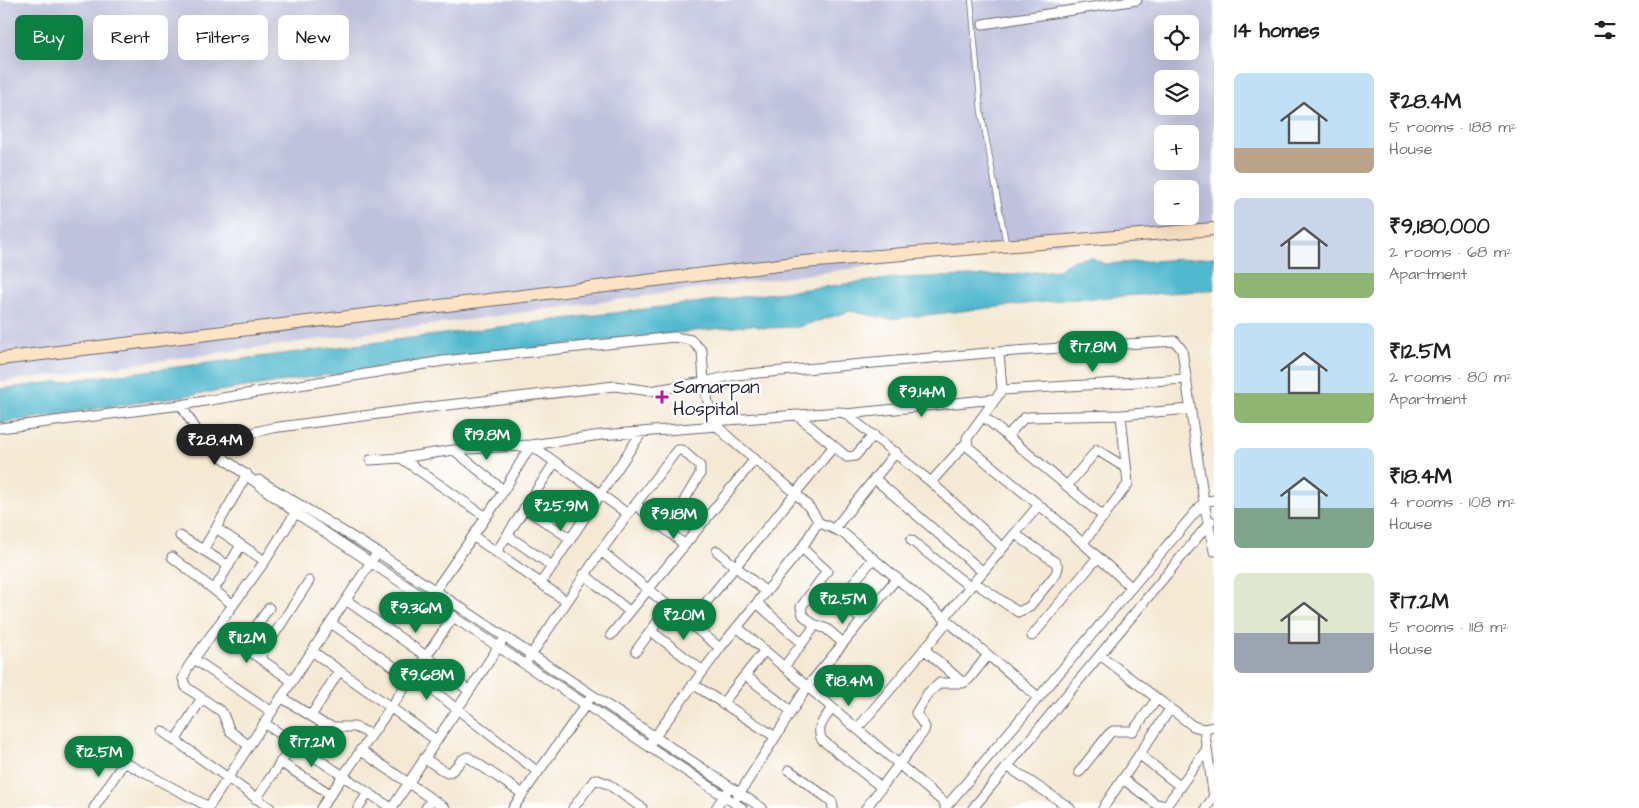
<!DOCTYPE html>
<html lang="en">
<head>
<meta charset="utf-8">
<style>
	:root { --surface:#fff; --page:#f6f6f6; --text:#202124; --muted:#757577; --accent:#0b8043 }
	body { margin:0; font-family:"Architects Daughter",sans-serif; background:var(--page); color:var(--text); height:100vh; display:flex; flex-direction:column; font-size:19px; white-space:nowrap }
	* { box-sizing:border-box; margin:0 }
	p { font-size:16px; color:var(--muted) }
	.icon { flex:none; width:28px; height:28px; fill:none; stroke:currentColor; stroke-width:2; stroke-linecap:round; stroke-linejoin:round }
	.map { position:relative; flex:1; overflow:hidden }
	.sheet { display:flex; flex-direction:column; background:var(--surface); width:425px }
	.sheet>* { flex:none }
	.guide { position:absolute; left:15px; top:15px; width:475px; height:45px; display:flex; gap:10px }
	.fabs { position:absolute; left:1154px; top:15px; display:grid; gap:10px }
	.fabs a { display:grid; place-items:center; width:45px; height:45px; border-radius:8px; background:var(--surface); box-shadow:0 5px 20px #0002; font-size:25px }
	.price { position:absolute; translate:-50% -42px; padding:0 11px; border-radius:18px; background:var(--accent); color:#fff; font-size:16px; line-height:32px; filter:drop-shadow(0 1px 2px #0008) }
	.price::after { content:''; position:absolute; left:50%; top:30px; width:15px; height:11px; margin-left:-8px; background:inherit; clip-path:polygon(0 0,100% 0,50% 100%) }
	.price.current { background:#222; color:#fff }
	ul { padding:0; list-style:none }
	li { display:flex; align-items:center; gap:15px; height:125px; padding:0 20px }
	li span { display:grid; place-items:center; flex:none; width:140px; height:100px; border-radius:8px; color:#555 }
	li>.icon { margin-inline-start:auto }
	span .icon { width:60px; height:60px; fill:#fffc; stroke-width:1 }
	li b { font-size:21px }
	h2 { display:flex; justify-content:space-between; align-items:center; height:60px; padding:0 20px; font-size:21px }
	.tag { padding:0 18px; border-radius:8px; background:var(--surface); box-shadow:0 5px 20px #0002; font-size:18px; line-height:45px }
	.tag.current { background:var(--accent); color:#fff }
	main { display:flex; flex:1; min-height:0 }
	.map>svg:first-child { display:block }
	.industrial { fill:#c0c2dd; fill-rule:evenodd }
	.water { fill:#51b9cf; stroke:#3a6e85 }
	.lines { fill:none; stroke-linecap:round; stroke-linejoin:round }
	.lane-casing { stroke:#6c6871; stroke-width:6 }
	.street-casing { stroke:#6c6871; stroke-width:11 }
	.secondary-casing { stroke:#6c6871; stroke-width:14 }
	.lane { stroke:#fff; stroke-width:4.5 }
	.street { stroke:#fff; stroke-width:9 }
	.secondary { stroke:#fee4c5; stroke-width:12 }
	.poi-dot { fill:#b5179e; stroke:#fff; stroke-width:2 }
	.labels { text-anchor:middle; stroke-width:5; stroke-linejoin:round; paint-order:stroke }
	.poi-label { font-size:19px; fill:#22223b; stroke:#fff; text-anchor:start }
</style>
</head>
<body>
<main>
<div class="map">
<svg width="1214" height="808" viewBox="0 0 1214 808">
	<rect width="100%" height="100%" fill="#fff"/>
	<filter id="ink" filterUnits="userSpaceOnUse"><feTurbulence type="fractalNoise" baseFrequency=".02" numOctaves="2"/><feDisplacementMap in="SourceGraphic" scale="10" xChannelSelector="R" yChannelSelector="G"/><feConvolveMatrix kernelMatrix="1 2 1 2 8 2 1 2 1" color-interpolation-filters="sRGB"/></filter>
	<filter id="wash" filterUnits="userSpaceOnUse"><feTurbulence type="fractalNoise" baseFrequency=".0096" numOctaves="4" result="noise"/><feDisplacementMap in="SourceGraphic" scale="20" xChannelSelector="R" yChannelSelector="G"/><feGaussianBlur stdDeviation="1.12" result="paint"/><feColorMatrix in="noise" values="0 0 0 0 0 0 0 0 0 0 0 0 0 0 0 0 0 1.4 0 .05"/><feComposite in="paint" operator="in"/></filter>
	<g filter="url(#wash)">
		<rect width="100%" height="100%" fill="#f5e9d4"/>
		<path class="industrial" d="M0 0H1214V233L1022 246 0 382ZM1162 24H1190V51H1162ZM1162 79H1190V106H1162ZM1162 134H1190V161H1162ZM1162 189H1190V216H1162Z"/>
		<path class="water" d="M1091 257 1104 264 1214 257V290L1062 300 889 319 851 311 798 327 764 328 752 325 443 358 0 423V389L895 278 1006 275 1058 270 1074 260Z"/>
	</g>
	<g filter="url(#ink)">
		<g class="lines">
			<defs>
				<path id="lane" d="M971 0 981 111 1006 243"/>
				<path id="street" d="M983 24 1137 0
					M999 352 1002 390 967 438 968 447 1056 519 1131 587
					M1002 390 1186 379
					M181 405 205 444 296 513 742 808
					M846 414 995 399
					M798 416 847 457 855 456 874 435
					M983 416 1104 517
					M714 421 840 412 846 414 931 482 1003 548
					M0 428 181 405 443 361 674 337 691 340 702 351 704 382 735 375 999 352 1175 341 1182 350 1204 502 1214 551
					M1007 436 1024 418 1029 417 1121 415 1190 409
					M205 444 272 428 439 406 615 386 650 391 704 382C707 393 708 413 715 423 735 450 809 494 818 522L802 548 720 648 648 746
					M454 450 503 490
					M401 458 486 517
					M370 460 401 458 454 450 531 445 601 435 718 426
					M247 474 216 528 265 561
					M875 479 983 572
					M259 480 377 552 762 808
					M931 482 967 442
					M1067 486 1097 450 1126 468
					M636 505 685 545
					M524 508 571 539
					M628 514 677 450H682L700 466V474L685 499 690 508 706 520
					M818 522 843 533 1038 697
					M834 529 896 452
					M507 535 552 566
					M180 536 229 566
					M473 536 566 601
					M911 540 970 587
					M1083 543 1128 484 1121 415
					M203 550 216 528
					M497 551 555 462
					M717 551 766 592
					M172 557 232 604
					M584 574 630 612
					M974 582 1018 612 1029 607 1056 574 1058 567 1055 562 1015 534
					M541 583 642 432
					M819 584 862 620
					M214 590 241 545
					M432 595 498 500 531 445 628 514 601 551
					M346 600 426 656 469 691
					M838 601 873 559
					M757 603 802 643
					M944 618 1039 505
					M690 622 834 446
					M331 623 410 678
					M813 624 827 629 843 643
					M737 627 947 805
					M216 628 292 681
					M651 631 703 671
					M611 635 755 459
					M1032 636 1098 557
					M242 646 269 608
					M924 649 963 683 969 679 988 655
					M312 651 436 740
					M636 651 670 605
					M1100 655 1193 726 1204 729
					M259 658 309 581
					M529 658 601 551 720 648
					M194 659 272 712
					M784 667 812 630 813 624 803 615 801 607 827 571 802 548
					M412 674 538 772
					M745 675 791 711
					M693 684 774 736
					M281 697 322 723 334 727H355L370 734
					M722 704 765 650
					M832 708C825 719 815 727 822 740L881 787
					M311 716 339 671
					M264 723 391 808
					M1214 727 1204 729 1214 798
					M857 729 948 621
					M162 731 270 808
					M175 741 202 698
					M249 746 230 731 222 712 186 687 183 679 188 667 265 561 298 509
					M360 750 445 808
					M1140 755 1181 787
					M424 758 447 773C457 771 458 759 468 757L523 794
					M280 762 330 794
					M1007 766 1070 808
					M789 770 827 798 832 802 833 808
					M1079 772 1109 734 1113 731H1133L1157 699
					M1123 779 1156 804 1166 806 1207 749
					M738 796 807 687 897 578
					M256 799 294 743
					M94 808 124 762 209 807
					M208 808 375 556
					M321 808 454 616
					M358 808 368 793
					M392 808 501 643
					M426 808 432 799
					M513 808 589 700
					M573 808 595 779 608 784 642 808
					M716 808 726 793
					M866 808 924 731 925 727 916 713 928 693 940 683H963
					M945 808 1204 502 1214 500
					M973 808 1211 521
					M1103 808 1170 709
					M1206 808 1214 796"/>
				<path id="secondary" d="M0 359 804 262 1214 229"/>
			</defs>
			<use href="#lane" class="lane-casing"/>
			<use href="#street" class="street-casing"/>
			<use href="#secondary" class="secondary-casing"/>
			<use href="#lane" class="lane"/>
			<use href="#street" class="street"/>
			<use href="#secondary" class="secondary"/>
		</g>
	</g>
	<path class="poi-dot" d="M659.5 389.5h5v5h5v5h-5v5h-5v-5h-5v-5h5z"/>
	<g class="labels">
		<g class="poi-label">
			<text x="673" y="393">Samarpan<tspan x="673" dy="22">Hospital</tspan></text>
		</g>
	</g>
</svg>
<div class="fabs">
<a><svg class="icon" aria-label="locate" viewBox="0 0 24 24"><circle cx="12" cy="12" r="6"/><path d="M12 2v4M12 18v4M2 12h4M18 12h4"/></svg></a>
<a><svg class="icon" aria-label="layers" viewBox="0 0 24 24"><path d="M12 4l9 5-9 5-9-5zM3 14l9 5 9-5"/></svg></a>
<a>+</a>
<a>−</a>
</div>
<b class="price" style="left:1093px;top:373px">₹17.8M</b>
<b class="price" style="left:922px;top:418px">₹9.14M</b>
<b class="price" style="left:487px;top:461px">₹19.8M</b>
<b class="price current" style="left:215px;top:466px">₹28.4M</b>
<b class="price" style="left:561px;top:532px">₹25.9M</b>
<b class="price" style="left:674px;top:540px">₹9.18M</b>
<b class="price" style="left:843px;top:625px">₹12.5M</b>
<b class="price" style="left:416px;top:634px">₹9.36M</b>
<b class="price" style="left:684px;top:641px">₹20M</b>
<b class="price" style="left:247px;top:664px">₹11.2M</b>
<b class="price" style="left:427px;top:701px">₹9.68M</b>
<b class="price" style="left:849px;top:707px">₹18.4M</b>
<b class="price" style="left:312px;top:768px">₹17.2M</b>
<b class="price" style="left:99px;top:778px">₹12.5M</b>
<div class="guide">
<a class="tag current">Buy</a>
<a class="tag">Rent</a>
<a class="tag">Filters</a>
<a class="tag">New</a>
</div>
</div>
<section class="sheet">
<h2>14 homes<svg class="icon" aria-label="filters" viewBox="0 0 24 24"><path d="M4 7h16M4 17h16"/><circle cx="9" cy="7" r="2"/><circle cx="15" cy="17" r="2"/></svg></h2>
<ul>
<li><span style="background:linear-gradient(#bfe0f5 75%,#b9a48a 0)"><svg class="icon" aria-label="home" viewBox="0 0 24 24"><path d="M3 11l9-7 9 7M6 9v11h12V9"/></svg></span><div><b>₹28.4M</b><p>5 rooms · 188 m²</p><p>House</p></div></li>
<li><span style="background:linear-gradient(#c9d6e8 75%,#8fb573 0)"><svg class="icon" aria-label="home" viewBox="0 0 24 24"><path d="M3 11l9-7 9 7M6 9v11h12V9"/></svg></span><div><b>₹9,180,000</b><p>2 rooms · 68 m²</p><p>Apartment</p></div></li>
<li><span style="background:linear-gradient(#bfe0f5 70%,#8fb573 0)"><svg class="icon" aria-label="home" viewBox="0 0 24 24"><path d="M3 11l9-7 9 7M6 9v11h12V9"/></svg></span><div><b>₹12.5M</b><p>2 rooms · 80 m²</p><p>Apartment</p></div></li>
<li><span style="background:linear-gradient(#bfe0f5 60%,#7fa58c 0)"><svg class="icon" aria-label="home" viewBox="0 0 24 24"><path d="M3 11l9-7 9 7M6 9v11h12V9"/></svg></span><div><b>₹18.4M</b><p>4 rooms · 108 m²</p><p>House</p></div></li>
<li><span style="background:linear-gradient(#dfe7d0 60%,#9aa5b1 0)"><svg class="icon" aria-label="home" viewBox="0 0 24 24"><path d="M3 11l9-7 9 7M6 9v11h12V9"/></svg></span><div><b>₹17.2M</b><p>5 rooms · 118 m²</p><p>House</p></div></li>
</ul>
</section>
</main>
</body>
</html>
